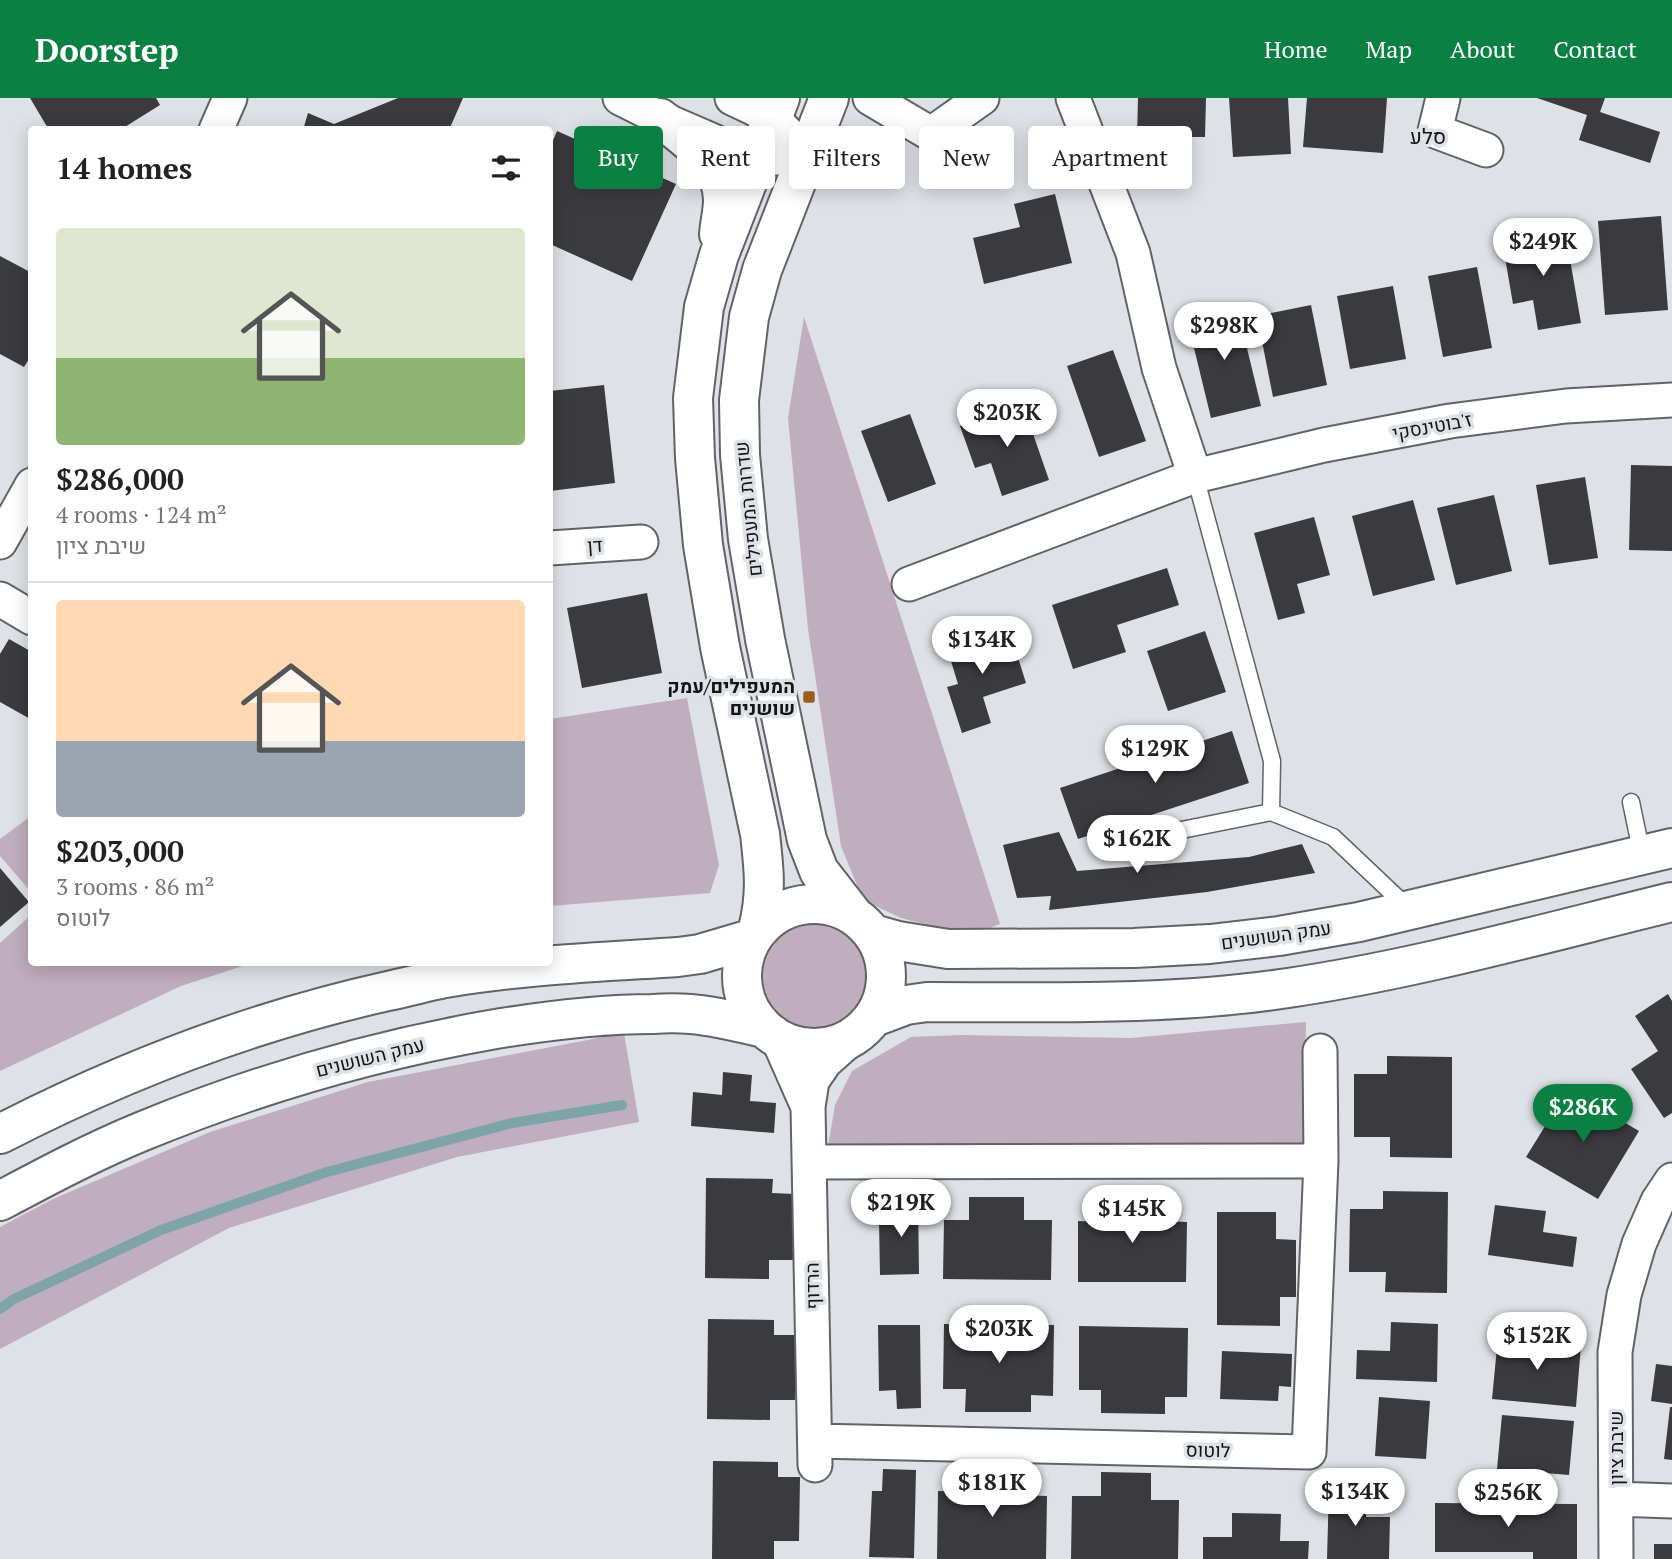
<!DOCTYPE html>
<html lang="en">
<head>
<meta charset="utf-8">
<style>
	:root { --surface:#fff; --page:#f6f6f6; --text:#222; --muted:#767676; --line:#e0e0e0; --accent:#0b8043 }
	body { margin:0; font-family:"PT Serif",Heebo,serif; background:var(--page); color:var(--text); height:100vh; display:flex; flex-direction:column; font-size:26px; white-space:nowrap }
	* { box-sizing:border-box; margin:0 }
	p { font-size:23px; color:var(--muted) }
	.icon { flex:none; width:38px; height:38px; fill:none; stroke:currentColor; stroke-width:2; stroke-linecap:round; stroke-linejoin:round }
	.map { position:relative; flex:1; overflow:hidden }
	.details { position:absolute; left:28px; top:28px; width:525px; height:840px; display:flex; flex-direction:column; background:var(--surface); border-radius:7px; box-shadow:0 4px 18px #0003 }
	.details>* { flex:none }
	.hud { position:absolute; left:574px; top:28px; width:665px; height:63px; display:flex; gap:14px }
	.price { position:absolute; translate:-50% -60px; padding:0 16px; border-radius:24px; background:#fff; color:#222; font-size:23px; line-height:46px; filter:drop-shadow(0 2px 4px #0008) }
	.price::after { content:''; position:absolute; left:50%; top:42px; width:21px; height:16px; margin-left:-10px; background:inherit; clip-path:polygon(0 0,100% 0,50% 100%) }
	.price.on { background:var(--accent); color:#fff }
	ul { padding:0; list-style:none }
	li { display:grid; align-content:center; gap:14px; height:371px; padding:0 28px }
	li+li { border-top:2px solid var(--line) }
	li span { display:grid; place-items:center; height:217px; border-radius:7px; color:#555 }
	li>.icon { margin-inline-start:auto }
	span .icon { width:126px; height:126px; fill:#fffc; stroke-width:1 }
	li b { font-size:30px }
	h2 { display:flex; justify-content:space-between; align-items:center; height:84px; padding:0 28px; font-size:30px }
	.pill { padding:0 24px; border-radius:7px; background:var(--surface); box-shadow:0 4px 18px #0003; font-size:24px; line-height:63px }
	.pill.on { background:var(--accent); color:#fff }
	header { display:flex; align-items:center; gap:42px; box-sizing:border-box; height:98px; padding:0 35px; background:var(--accent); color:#fff }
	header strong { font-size:33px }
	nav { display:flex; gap:38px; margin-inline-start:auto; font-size:24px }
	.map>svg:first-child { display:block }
	.green { fill:#bfaebd }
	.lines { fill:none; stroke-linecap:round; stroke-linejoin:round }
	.stream { stroke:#7ea4a8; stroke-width:10 }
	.building { fill:#3b3a3e }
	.service-casing { stroke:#616367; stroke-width:19 }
	.minor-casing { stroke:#616367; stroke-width:37 }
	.tertiary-casing { stroke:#616367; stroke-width:42 }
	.service { stroke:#fff; stroke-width:16 }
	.minor { stroke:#fff; stroke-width:33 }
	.tertiary { stroke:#fff; stroke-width:38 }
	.poi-dot { fill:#99601d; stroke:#dee1e6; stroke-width:2.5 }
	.labels { text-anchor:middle; stroke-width:7; stroke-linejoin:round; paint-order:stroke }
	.street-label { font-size:19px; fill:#131416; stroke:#dee1e6 }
	.poi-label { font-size:19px; font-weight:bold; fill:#131416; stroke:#dee1e6; text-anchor:end }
	.neighbourhood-label { font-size:21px; fill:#131416; stroke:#dee1e6 }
</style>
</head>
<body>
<header>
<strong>Doorstep</strong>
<nav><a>Home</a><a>Map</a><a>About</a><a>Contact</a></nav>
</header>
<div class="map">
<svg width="1672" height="1461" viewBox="0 0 1672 1461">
	<rect width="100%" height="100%" fill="#dee1e6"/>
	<path class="green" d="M804 219 1000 826 977 835 936 829 901 820 863 802 841 748 808 531 788 320Z
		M687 600 719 767 710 795 550 808V621Z
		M31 718V794L0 758V741Z
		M31 817 32 864 252 865 181 888 0 973V845Z
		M757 878a56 56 0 1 1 112 0a56 56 0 1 1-112 0Z
		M1306 924 1304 1045 828 1049 835 1007 852 973 911 939 961 937 1131 940Z
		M624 935 639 1024 457 1059 229 1130 0 1251V1129L53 1101 210 1034 368 984Z"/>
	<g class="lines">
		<path class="stream" d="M0 1211 14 1201 161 1132 327 1074 512 1025 622 1007"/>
	</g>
	<path class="building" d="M30 0H156L160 7 120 32H49Z
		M398 0H463L449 32H303L308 15 334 26Z
		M1138 0H1206L1205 39H1137Z
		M1229 0H1288L1291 56 1233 59Z
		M1307 0H1387L1383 55 1303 49Z
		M1537 0H1605L1600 14 1660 34 1650 65 1579 42 1587 17Z
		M557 33 676 86 632 183 550 146V50Z
		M1055 96 1072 165 984 186 973 140 1020 129 1014 106Z
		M1661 118 1668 212 1605 217 1598 123Z
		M1565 132 1581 225 1538 232 1533 202 1513 206 1502 142Z
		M0 158 32 175V256L24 269 0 256Z
		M1477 169 1492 250 1443 259 1428 178Z
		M1393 188 1406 261 1350 271 1337 198Z
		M1311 207 1327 287 1273 299 1257 218Z
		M1237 209 1261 308 1211 320 1187 221Z
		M1113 252 1146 343 1099 359 1067 268Z
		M604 287 615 385 550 393V293Z
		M1023 307 1049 382 1002 398 991 365 975 370 960 328Z
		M910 316 936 386 888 404 861 333Z
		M1631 367 1672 368V453L1629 452Z
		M1585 379 1598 460 1549 467 1536 387Z
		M1494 397 1512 473 1456 487 1437 410Z
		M1413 402 1435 482 1373 498 1352 418Z
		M1314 419 1330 477 1297 486 1305 515 1278 522 1254 435Z
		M1167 470 1179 507 1117 527 1126 554 1073 571 1052 507Z
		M647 495 662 575 582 590 567 510Z
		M1009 531 1026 585 983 599 991 625 962 635 947 589 958 586 947 550Z
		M1205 533 1226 594 1168 613 1147 553Z
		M9 541 32 554V622L0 604V556Z
		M1232 633 1249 685 1078 741 1060 690Z
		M1059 734 1077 773 1249 759 1302 746 1315 775 1207 794 1049 812 1051 798 1017 800 1003 747Z
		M0 770 29 804 0 829Z
		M1668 896 1672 903V1015L1664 1020 1631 971 1658 953 1635 918Z
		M1387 958 1452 959V1060L1390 1059V1039H1354V976H1387Z
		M723 974 752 977 750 1003 776 1005 774 1035 691 1028 693 994 722 997Z
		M1568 991 1639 1033 1598 1101 1526 1059Z
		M706 1080 773 1081 772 1095 794 1096V1162H769V1181L705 1180Z
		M1383 1093 1448 1094 1447 1195 1385 1194 1386 1174H1349L1350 1111H1383Z
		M894 1099H918L919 1176 880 1177 879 1123H894Z
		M969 1099H1024V1122H1052L1051 1182 943 1181 944 1122H969Z
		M1104 1100 1159 1101V1123L1187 1124 1186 1184H1078V1123L1104 1124Z
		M1495 1107 1546 1113 1543 1134 1577 1139 1573 1169 1488 1157Z
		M1217 1114H1276V1141L1296 1142V1199H1280V1228L1217 1227Z
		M708 1221 774 1222V1237H796L795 1302H770V1322L707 1321Z
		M1391 1224 1438 1226 1437 1284 1356 1281 1357 1252 1390 1253Z
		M944 1226 1054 1227 1053 1298 1031 1297V1314H965L966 1291H943Z
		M878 1227H920L921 1310 897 1311 896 1292 879 1293Z
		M1079 1228 1188 1230 1187 1299H1165V1316L1101 1315V1292H1079Z
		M1498 1239 1581 1247 1576 1309 1492 1301Z
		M1222 1253 1292 1256 1291 1289 1279 1288 1278 1303 1220 1301Z
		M1656 1266 1672 1268V1306L1651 1303Z
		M1379 1299 1430 1303 1426 1361 1375 1358Z
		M1670 1309H1672V1362L1664 1361Z
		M1502 1317 1574 1323 1569 1377 1497 1371Z
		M713 1363 778 1364V1379H800L799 1443H774V1461H712Z
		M967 1369 1019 1371 1018 1397 1047 1398 1046 1461H937L938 1393 967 1394Z
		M883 1371 916 1372 914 1460 869 1459 872 1393H882Z
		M1101 1374 1151 1375V1402H1179L1178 1461H1071L1072 1398H1101Z
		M1329 1390 1367 1391 1366 1419H1390L1389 1461H1327Z
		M1435 1405 1577 1406V1461H1533V1454H1435Z
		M1232 1415 1281 1416 1280 1443H1309L1308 1461H1203V1439H1232Z
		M1654 1446H1672V1461H1654Z"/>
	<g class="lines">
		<defs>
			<path id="service" d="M1195 378 1272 663 1271 714
				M1631 704 1642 757
				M1102 748 1271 714 1333 739 1407 809"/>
			<path id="minor" d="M620 0 660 20 757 62 807 57
				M732 0 772 19 789 37
				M870 0 931 36 982 0
				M1073 0 1133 155 1159 270 1195 378
				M1443 0 1435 33 1486 52
				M216 32 230 0
				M0 444 32 387
				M550 450 641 444
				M909 486 1195 378 1324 347 1450 323 1566 308 1672 302
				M0 501 32 520
				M778 941 808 1009
				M809 1064 1321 1063
				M815 1343 1309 1354 1321 1063 1320 953
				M815 1367 808 1009 812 983 825 964 853 939
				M1616 1401 1672 1403
				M1616 1461 1615 1254 1624 1197 1639 1146 1658 1103 1672 1082"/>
			<path id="tertiary" d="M829 0 762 172 749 219 739 302 740 357 748 441 765 541 807 742 819 773 854 818
				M660 20C686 41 723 64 723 102 723 113 720 124 719 136
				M742 878a72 72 0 1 1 144 0a72 72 0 1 1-144 0Z
				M758 831C767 796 764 771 760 736L720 549 703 447 695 360 693 300 704 209 719 157 780 0
				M873 836 898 843 948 851 1134 850 1210 846 1279 838 1359 824 1672 750
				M874 919 906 907 927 904C1047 904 1169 908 1288 890 1417 871 1545 835 1672 804
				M0 1036C123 973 253 923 388 893 407 889 426 884 445 880 522 867 600 864 678 859L700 856 751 841
				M0 1103C47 1078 94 1053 143 1033 255 987 371 953 490 932 544 923 598 916 653 916 666 915 678 915 691 916 715 918 739 924 764 930"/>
		</defs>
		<use href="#service" class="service-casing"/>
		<use href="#minor" class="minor-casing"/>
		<use href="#tertiary" class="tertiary-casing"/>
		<use href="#service" class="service"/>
		<use href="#minor" class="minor"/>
		<use href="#tertiary" class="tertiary"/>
	</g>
	<rect class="poi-dot" x="802" y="592" width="14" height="14" rx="3.5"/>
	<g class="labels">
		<g class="street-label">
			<text transform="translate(1432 328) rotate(-10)" y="7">ז'בוטינסקי</text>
			<text transform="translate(748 411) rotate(-96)" y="7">שדרות המעפילים</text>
			<text transform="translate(595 447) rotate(-4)" y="7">דן</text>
			<text transform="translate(1276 837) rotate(-8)" y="7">עמק השושנים</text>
			<text transform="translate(370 959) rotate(-14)" y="7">עמק השושנים</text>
			<text transform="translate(812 1188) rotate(-91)" y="7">הרדוף</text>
			<text transform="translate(1616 1350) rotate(-90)" y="7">שיבת ציון</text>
			<text transform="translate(1208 1352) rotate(1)" y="7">לוטוס</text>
		</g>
		<g class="poi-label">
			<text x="795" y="595">המעפילים/עמק<tspan x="795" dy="22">שושנים</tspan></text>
		</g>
		<g class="neighbourhood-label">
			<text x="1428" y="46">סלע</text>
		</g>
	</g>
</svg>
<b class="price" style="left:1543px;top:180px">$249K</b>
<b class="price" style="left:1224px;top:264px">$298K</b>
<b class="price" style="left:1007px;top:351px">$203K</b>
<b class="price" style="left:982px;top:578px">$134K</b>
<b class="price" style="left:1155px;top:687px">$129K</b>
<b class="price" style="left:1137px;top:777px">$162K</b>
<b class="price on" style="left:1583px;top:1046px">$286K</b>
<b class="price" style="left:901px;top:1141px">$219K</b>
<b class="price" style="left:1132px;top:1147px">$145K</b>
<b class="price" style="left:999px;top:1267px">$203K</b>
<b class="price" style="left:1537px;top:1274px">$152K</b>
<b class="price" style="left:992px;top:1421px">$181K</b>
<b class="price" style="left:1355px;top:1430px">$134K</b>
<b class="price" style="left:1508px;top:1431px">$256K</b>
<div class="hud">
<a class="pill on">Buy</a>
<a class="pill">Rent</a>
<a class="pill">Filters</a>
<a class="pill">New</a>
<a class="pill">Apartment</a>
</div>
<section class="details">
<h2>14 homes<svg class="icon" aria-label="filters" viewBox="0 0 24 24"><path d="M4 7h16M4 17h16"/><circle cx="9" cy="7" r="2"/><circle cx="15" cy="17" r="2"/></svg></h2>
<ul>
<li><span style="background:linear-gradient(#dfe7d0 60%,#8fb573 0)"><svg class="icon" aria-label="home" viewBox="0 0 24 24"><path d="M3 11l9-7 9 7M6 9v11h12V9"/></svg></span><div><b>$286,000</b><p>4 rooms · 124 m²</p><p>שיבת ציון</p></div></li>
<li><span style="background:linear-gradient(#ffd9b3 65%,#9aa5b1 0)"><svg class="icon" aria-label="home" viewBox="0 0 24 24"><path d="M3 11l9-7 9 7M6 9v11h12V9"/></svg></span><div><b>$203,000</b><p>3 rooms · 86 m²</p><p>לוטוס</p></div></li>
</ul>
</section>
</div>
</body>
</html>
